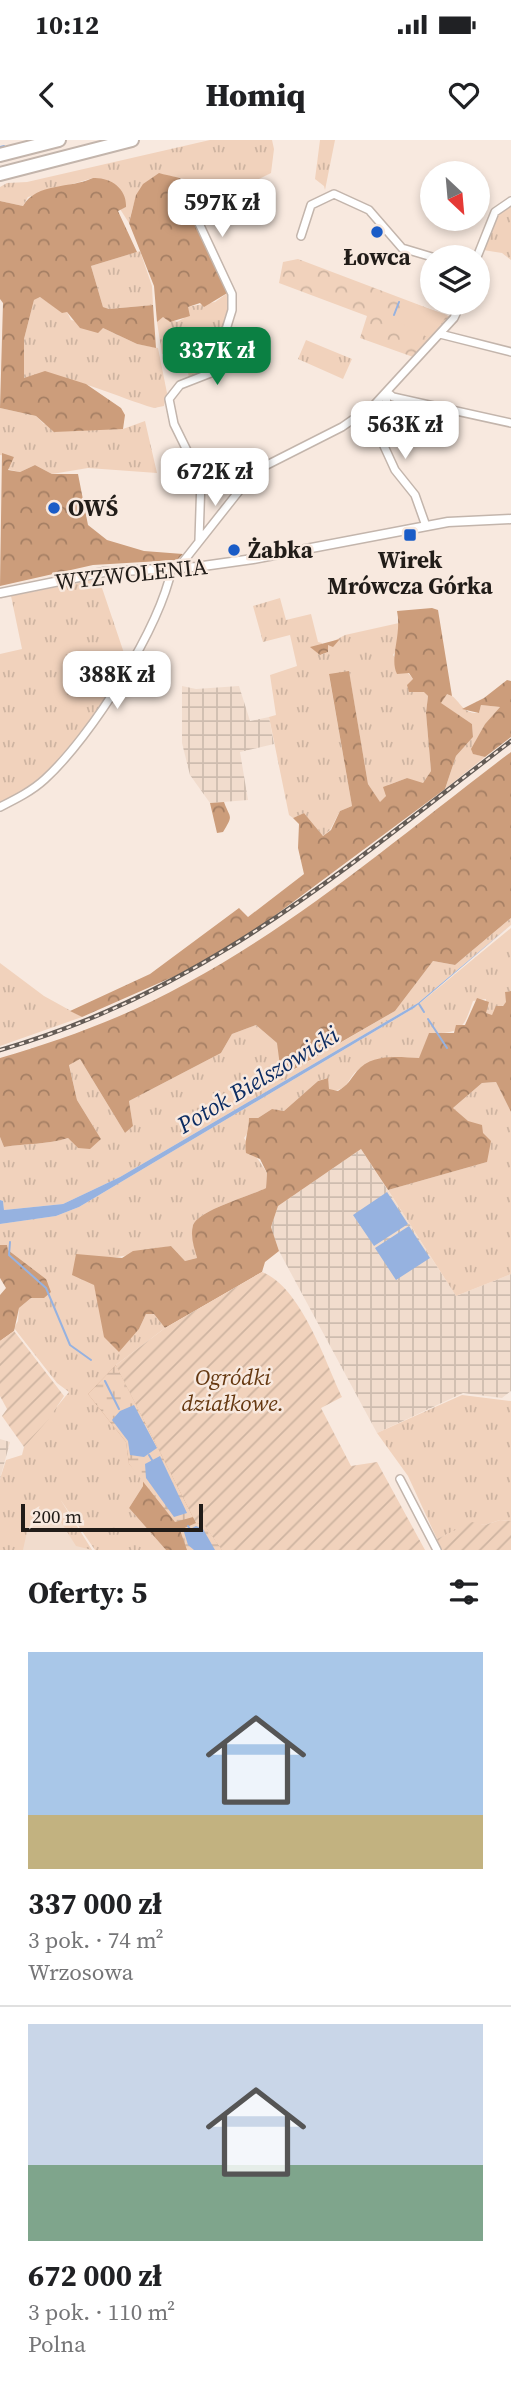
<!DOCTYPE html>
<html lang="pl">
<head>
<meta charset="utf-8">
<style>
	:root { --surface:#fff; --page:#f2f2f2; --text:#202124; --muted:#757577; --line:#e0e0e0; --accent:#0b8043 }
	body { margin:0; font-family:"Source Serif 4",serif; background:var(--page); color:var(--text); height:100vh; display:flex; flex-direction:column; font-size:26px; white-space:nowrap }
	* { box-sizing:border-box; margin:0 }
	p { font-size:23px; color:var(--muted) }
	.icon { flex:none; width:38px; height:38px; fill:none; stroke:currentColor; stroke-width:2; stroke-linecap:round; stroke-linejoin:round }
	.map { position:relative; height:1410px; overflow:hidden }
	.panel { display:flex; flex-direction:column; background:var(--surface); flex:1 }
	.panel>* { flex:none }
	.needle { width:46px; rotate:154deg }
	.fabs { position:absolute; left:420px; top:21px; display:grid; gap:14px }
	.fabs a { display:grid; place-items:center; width:70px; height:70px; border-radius:50%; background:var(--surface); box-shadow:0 4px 10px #0003; font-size:35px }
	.scale { position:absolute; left:21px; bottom:18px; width:182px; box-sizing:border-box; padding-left:7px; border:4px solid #211c18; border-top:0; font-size:19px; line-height:24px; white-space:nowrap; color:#211c18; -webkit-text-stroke:5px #f8e9df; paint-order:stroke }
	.price { position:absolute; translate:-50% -60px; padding:0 16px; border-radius:14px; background:#fff; color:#222; font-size:23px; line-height:46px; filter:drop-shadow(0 2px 4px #0008) }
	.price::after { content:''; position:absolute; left:50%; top:42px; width:21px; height:16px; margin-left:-10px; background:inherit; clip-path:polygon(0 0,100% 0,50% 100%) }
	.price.selected { background:var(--accent); color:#fff }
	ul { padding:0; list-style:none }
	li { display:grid; align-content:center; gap:14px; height:371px; padding:0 28px }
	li+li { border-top:2px solid var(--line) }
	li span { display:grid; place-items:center; height:217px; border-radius:0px; color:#555 }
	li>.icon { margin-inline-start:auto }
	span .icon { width:126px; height:126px; fill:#fffc; stroke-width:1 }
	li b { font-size:30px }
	h2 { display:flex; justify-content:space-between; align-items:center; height:84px; padding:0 28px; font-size:30px }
	.status { display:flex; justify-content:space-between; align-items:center; height:49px; padding:0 35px; background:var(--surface); direction:ltr }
	.status svg { height:19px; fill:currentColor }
	header { display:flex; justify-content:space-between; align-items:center; height:91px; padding:0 28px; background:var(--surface); font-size:32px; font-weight:800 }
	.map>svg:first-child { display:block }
	.built { fill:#f1dccd }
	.industrial { fill:url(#industrial-grid) }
	.grass { fill:url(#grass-tufts) }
	.forest { fill:url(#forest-crowns) }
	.wetland { fill:url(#wetland-marsh) }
	.park { fill:url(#park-crowns) }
	.garden { fill:url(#garden-furrows) }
	.pitch { fill:#f1d2bc }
	.water { fill:#96b2e0 }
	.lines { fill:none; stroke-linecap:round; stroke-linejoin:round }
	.stream { stroke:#96b2e0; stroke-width:2 }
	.minor-casing { stroke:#c3b5ac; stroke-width:10 }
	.tertiary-casing { stroke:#c3b5ac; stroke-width:11 }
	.motorway-casing { stroke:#c3b5ac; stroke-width:16 }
	.minor { stroke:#fff; stroke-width:7 }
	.tertiary { stroke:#fff; stroke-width:8 }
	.motorway { stroke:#fff; stroke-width:12 }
	.rail-casing { stroke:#645c56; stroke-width:4.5 }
	.rail { stroke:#f8e9df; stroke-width:2; stroke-dasharray:5; stroke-linecap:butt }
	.poi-dot { fill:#1a5cc7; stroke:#f8e9df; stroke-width:2.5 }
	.labels { text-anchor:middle; stroke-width:5; stroke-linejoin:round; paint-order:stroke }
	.poi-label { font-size:23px; font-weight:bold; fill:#211c18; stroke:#f8e9df }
	.street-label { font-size:23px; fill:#211c18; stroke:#f8e9df }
	.park-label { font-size:23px; font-style:italic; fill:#653811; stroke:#f8e9df }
	.water-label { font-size:24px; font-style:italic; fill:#0c2c62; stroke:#f8e9df }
</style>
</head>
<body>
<div class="status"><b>10:12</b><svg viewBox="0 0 49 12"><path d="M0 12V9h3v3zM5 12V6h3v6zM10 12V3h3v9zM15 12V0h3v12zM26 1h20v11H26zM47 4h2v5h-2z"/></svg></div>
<header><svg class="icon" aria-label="back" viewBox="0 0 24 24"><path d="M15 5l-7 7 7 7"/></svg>Homiq<svg class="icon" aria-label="heart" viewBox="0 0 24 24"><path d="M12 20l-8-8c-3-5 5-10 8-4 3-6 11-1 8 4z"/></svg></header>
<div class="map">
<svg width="511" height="1410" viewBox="0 0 511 1410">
	<defs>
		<pattern id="industrial-grid" width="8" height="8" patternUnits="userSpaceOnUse" patternTransform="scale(1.75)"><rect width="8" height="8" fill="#f1dccd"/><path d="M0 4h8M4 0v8" fill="none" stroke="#cebcaf"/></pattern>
		<pattern id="grass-tufts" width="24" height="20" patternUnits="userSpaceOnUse" patternTransform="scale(1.75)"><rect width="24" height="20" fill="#f1d2bc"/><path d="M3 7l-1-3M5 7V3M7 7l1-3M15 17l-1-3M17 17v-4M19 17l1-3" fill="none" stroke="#ceb4a1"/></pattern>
		<pattern id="forest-crowns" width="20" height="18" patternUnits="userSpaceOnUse" patternTransform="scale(1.75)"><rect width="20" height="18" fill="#cc9d7b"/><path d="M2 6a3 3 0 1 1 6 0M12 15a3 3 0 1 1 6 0" fill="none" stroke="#a57f64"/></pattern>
		<pattern id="wetland-marsh" width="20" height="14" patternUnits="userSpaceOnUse" patternTransform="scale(1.75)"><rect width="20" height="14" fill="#f1d2bc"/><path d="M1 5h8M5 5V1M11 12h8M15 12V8" fill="none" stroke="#ceb4a1"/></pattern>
		<pattern id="park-crowns" width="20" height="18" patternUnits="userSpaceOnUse" patternTransform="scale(1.75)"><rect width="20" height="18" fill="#f1d2bc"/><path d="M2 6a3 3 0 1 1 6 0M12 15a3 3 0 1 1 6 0" fill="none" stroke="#ceb4a1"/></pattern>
		<pattern id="garden-furrows" width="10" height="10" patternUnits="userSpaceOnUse" patternTransform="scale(1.75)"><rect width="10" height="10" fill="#f1d2bc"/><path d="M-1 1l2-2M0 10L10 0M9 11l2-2" fill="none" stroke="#ceb4a1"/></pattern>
	</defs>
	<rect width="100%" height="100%" fill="#f8e9df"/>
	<path class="built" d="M58 1360 92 1410H16L23 1381Z"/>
	<path class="industrial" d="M182 546 196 549 239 546 250 581 269 577 274 604 240 612 248 660 210 663 190 635 182 603Z
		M361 1009 456 1156 511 1134V1251L502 1258 463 1253 377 1293 279 1111 271 1087 278 1066Z
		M0 1299 10 1302 0 1339Z"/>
	<path class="grass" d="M210 0H272L274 9 271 33 227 55 226 50 193 62 189 61 184 39 159 34C137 45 134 62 129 83L120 69 126 67 115 47 93 38 28 57 23 66 0 61V47L7 43 27 42Z
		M320 0H335L325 50 324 46 315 39Z
		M511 64V120L502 113 483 110 497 73Z
		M140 111 152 146 153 165 109 169 103 167 91 126Z
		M229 152 231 166 221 226 189 239 185 210 162 214 157 182 163 176 177 182 184 178 187 167 215 162Z
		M40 157 62 172H67L71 180 103 188 137 204 158 208 167 253 164 266 154 268C112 256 69 231 24 238V199L34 160Z
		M306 200 352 219 343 239 298 219Z
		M0 268 36 276 44 284 123 289 145 281 157 333 88 328 52 334 35 325 20 332 7 329 14 317 0 315Z
		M99 439 127 522C93 579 59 633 0 665V514L22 509 11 456Z
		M280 458 286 480 311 474 318 502 322 503 321 515 328 512V504L345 495 399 483 398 507 393 515 413 539 416 551 425 552 428 556 426 573 431 631 423 643 418 644 407 638 388 645 385 660 380 663 368 644 349 532 329 535 352 666 340 671 330 690 323 696 304 673 293 678 289 675 269 577 276 575 270 535 297 526 290 495 263 502 253 466Z
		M447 553C462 560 460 574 479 573L481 565 500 567 485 584 475 603 474 614 485 617 445 649 456 616 473 597 472 584 440 563Z
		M511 778V785L418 863 120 1037 63 1064 4 1070 3 1061 0 1060V997L4 1007C26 1003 47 1005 68 998L78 1008 101 999 77 960 69 924 80 919 125 993 133 986 129 961 221 913 232 894 256 885 277 903 292 931 395 871 433 821 455 825Z
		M511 788V851L505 852 507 862 492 875 486 874V859L473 861C463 891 461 892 429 894L419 919C398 917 378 917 359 929 347 937 349 953 329 950L327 938 318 941 284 971 272 969 258 978 244 998 267 1033 266 1048C250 1056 199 1070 193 1085 190 1096 195 1107 197 1118L185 1121 171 1106C147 1110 125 1118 101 1118L94 1145 100 1168 118 1211 139 1189 146 1174H154L165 1188 116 1225 88 1254 126 1302 129 1324 143 1339V1346L129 1368 166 1410H95L60 1359 92 1410 76 1406 54 1371 28 1387 23 1410H0V1339L6 1320 22 1315 24 1307 69 1252 57 1243 14 1188 18 1181 19 1168 31 1158H44L46 1139 8 1110 7 1105H0V1084L56 1076 79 1067 414 868Z
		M0 823 44 856 82 877 0 906Z
		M496 942 511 972V1134L456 1156 388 1050 487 1022 468 982 453 968 482 943Z
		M462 1255 511 1261V1381L500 1380 485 1385 472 1383 437 1399 408 1336 377 1293Z"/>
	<path class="forest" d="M159 33C183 40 185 33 189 61L215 46 226 50 227 55 196 72 229 152 204 167 200 163 188 167 190 176 170 182 163 177 157 182 154 146 129 83 136 55 143 44Z
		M93 38C111 37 127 49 126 67L118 71 137 112 91 126 103 167 109 169 153 165 156 208 137 204 103 188 98 193 80 188 67 172 62 173 40 157 34 160 24 199V238L45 231 86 244 121 268 125 275 123 289 54 292 36 276 0 268 3 163 0 159V61L23 66C37 42 70 49 93 38Z
		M2 313 14 317 8 330 20 332 35 325 52 334H78L88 385 107 400 144 411 183 414 177 420 93 425 0 446Z
		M432 468 438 470 452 556 447 554 441 563 472 584 473 597 456 616 445 649 254 791 191 829 82 877 70 871 150 834 239 768 248 777 304 734 298 708 299 684 293 678 304 673 323 696 331 690 340 671 352 666 329 534 349 531 368 644 380 662 386 656 383 647 407 638 423 643 431 631 426 573 428 556 424 552H409L407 545 413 539 409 533 397 534C389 518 402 495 397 471Z
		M340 499 333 507 328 505V512L320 515 310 507Z
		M507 540 511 541V597L485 617 473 614 471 609 485 584 500 567 481 565 479 573 462 569 484 558Z
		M511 612V778L455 825 433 821 395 871 291 931 280 926 277 903 256 885 232 894 221 913 129 961 133 986 125 993 80 919 69 925 77 960 101 999 90 1009 78 1008 68 998C47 1005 26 1003 4 1007L0 997V918C65 899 128 876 187 843 304 780 406 691 511 612Z
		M224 662C230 679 234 674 223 692L217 693 210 663Z
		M511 851V972L496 942 482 943 453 968 468 981 482 985 483 993 491 1001 487 1022 388 1050 361 1009 278 1066 271 1087 279 1111 265 1122 262 1132 165 1188 154 1174H146L139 1189 119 1212 104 1197 94 1145 72 1135 76 1114 122 1118 133 1111 171 1106 185 1121 197 1118C194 1107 190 1096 193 1085 199 1070 250 1056 266 1048L267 1033 260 1019 246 1013C244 999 249 991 249 978H258L272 969 284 971 318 941 328 938 329 949 338 951C348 945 350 940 357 931 372 913 398 917 419 918L429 893H454L456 885H465L477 858 489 862 486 873 492 875 496 866H503L506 862 505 852Z
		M0 1105H7L8 1110 46 1139 51 1152 44 1158H31L19 1168 14 1191 0 1201V1155L6 1148 0 1138Z
		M116 1225 196 1382 204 1384 222 1410H166L129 1368 143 1346V1339L129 1324 126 1302 88 1254Z"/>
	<path class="wetland" d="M116 1225 193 1377 175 1382 129 1324 126 1302 88 1254Z
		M196 1383 204 1384 222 1410H187L180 1390Z"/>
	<path class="park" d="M298 119 451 177 416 218 360 198 367 176 279 143 283 122Z"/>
	<path class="garden" d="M262 1132C301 1147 325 1221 342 1257L321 1268 351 1326 377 1322 425 1410H222L204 1384 196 1383 116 1225 165 1188Z
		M14 1191 64 1256 48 1280 24 1307 2 1276 7 1269 0 1256V1201Z
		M500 1380 511 1381V1410H441L437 1399 472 1382 485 1385Z"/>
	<path class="pitch" d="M403 160 447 175 431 199 395 180Z"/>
	<path class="water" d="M511 785 414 868 79 1067 56 1076 0 1084V1060L3 1061 4 1070 63 1064 120 1037 418 863Z
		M387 1052 408 1084 374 1106 353 1075Z
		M409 1086 430 1118 396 1140 375 1108Z
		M134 1265 157 1308 144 1317 130 1315 128 1301 112 1280 120 1271Z
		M160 1316 187 1373 174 1377 146 1338 145 1324Z
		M196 1386 203 1389 215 1410H194L188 1405 184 1392Z"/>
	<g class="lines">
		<path class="stream" d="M0 7 4 6
			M394 175 399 162
			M419 864 424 872
			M428 879 447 908
			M10 1102 9 1115 46 1148 70 1205 91 1220
			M105 1241 119 1269
			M149 1315 152 1320
			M188 1386 190 1389"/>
		<defs>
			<path id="minor" d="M190 64 232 154V170L224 196 221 229 180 245 169 259 174 284 201 339 199 400
				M301 96 311 65 334 54 369 70 402 108 432 117
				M477 117 495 72 511 61
				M440 194 511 212
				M387 252 384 306 395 330 415 355 426 386
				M387 252 393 257 511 283
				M179 427 239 351 263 327 342 287 375 264 454 178 461 163
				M0 667C16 659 32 651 45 639 92 596 159 489 172 428
				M400 1339 437 1410"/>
			<path id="tertiary" d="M0 453 104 432 196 427 253 419 448 382 511 379"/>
			<path id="motorway" d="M0 15 59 0
				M0 34 132 0"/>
		</defs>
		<use href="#minor" class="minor-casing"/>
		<use href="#tertiary" class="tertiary-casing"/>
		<use href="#motorway" class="motorway-casing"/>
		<use href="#minor" class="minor"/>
		<use href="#tertiary" class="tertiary"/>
		<use href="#motorway" class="motorway"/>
		<defs>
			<path id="rail" d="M0 910C206 851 345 728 511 601"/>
		</defs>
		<use href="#rail" class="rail-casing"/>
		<use href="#rail" class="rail"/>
	</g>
	<g class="poi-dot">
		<circle cx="377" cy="92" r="7"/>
		<circle cx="54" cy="368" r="7"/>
		<rect x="403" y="388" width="14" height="14" rx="3.5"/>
		<circle cx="234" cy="410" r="7"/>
	</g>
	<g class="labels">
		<g class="poi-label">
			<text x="377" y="125">Łowca</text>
			<text x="68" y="376" text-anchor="start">OWŚ</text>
			<text x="248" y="418" text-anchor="start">Żabka</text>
			<text x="410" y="428">Wirek<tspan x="410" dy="26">Mrówcza Górka</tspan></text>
		</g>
		<g class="street-label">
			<text transform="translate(131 434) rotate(-6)" y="8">WYZWOLENIA</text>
		</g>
		<g class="park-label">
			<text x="233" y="1245">Ogródki<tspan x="233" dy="26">działkowe.</tspan></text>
		</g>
		<g class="water-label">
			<text transform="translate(258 940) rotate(-31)" y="8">Potok Bielszowicki</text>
		</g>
	</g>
</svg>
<div class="fabs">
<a><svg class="needle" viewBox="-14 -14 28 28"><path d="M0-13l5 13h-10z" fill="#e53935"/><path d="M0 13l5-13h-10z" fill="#757577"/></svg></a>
<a><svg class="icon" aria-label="layers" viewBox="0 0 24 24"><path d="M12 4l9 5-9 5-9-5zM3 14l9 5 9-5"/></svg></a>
</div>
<div class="scale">200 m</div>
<b class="price" style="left:222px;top:99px">597K zł</b>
<b class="price selected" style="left:217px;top:247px">337K zł</b>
<b class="price" style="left:405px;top:321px">563K zł</b>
<b class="price" style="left:215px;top:368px">672K zł</b>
<b class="price" style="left:117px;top:571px">388K zł</b>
</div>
<section class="panel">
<h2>Oferty: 5<svg class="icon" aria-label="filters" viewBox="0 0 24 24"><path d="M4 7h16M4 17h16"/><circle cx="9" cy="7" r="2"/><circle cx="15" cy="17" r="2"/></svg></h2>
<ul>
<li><span style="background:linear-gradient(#a9c7e8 75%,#c2b280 0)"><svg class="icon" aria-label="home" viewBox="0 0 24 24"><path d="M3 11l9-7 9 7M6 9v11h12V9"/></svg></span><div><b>337 000 zł</b><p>3 pok. · 74 m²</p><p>Wrzosowa</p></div></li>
<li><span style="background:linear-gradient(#c9d6e8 65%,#7fa58c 0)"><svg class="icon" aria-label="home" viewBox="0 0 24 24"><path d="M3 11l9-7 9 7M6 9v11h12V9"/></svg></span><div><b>672 000 zł</b><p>3 pok. · 110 m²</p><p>Polna</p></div></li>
</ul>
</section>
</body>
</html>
